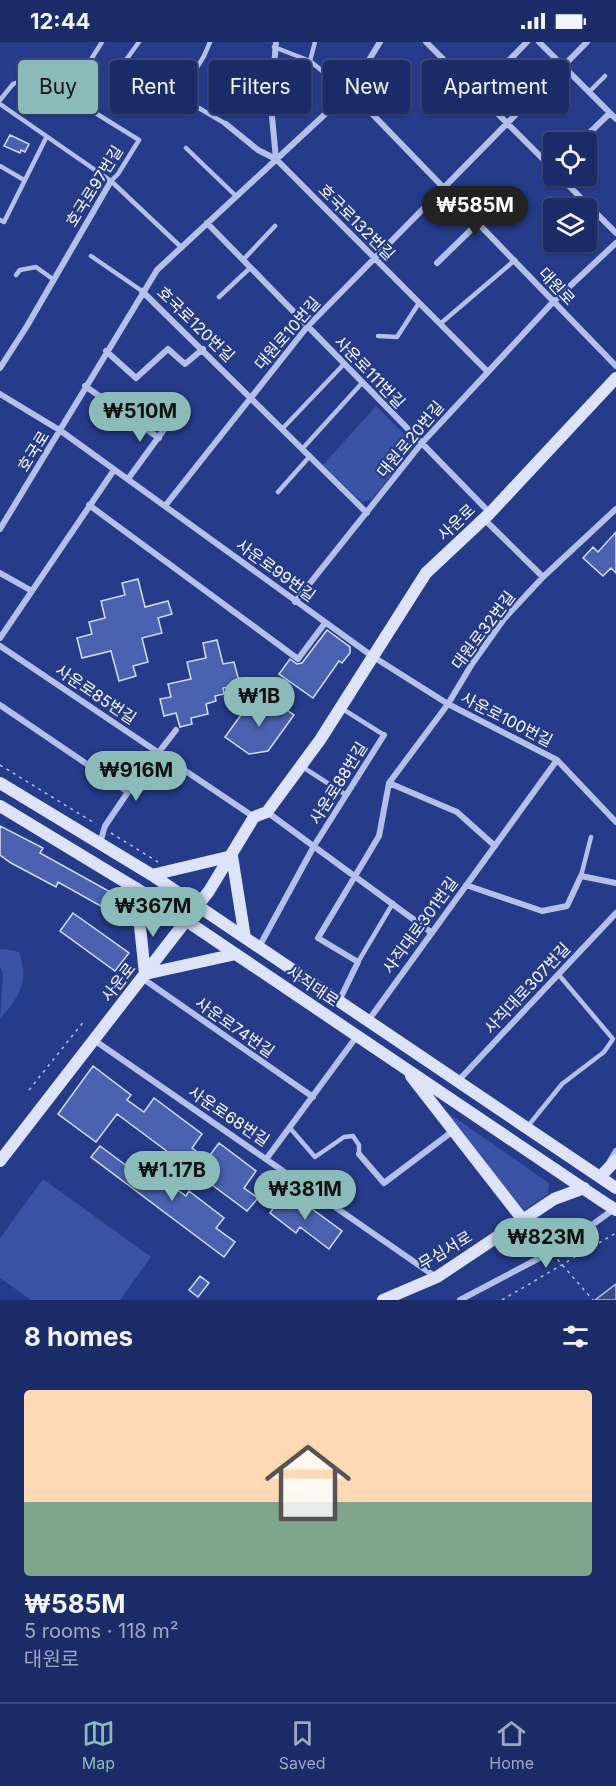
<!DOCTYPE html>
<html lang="en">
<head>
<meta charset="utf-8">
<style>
	:root { --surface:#1c2c68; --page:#293871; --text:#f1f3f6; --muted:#a0a7c0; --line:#3a487c; --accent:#8bbbb9 }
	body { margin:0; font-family:Inter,"Noto Sans KR",sans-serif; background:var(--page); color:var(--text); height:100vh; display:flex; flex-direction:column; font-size:22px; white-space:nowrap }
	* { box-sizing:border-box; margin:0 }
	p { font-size:20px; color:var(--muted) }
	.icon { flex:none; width:33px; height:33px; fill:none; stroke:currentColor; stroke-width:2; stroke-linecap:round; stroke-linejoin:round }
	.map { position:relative; height:1258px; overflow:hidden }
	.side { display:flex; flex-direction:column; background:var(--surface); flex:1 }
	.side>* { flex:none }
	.hud { position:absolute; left:18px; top:18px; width:580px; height:54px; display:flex; gap:12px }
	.controls { position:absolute; left:543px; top:90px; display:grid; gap:12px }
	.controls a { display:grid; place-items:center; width:54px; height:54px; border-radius:6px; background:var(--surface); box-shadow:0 2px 4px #0004,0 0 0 2px var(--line); font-size:30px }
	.price { position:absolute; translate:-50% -51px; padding:0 14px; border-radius:21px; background:var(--accent); color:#111; font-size:20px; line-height:39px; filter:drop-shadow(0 2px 3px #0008) }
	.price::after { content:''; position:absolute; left:50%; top:36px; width:18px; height:14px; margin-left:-9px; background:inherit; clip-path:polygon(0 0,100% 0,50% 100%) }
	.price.active { background:#222; color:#fff }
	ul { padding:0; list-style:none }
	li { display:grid; align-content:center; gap:12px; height:318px; padding:0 24px }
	li span { display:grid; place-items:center; height:186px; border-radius:6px; color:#555 }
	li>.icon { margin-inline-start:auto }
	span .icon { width:108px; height:108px; fill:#fffc; stroke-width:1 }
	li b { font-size:26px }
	h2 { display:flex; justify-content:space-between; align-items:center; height:72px; padding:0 24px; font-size:26px }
	.tag { padding:0 21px; border-radius:6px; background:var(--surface); box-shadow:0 2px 4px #0004,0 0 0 2px var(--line); font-size:21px; line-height:54px }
	.tag.active { background:var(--accent); color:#111 }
	.status { display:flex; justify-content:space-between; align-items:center; height:42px; padding:0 30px; background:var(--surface); direction:ltr }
	.status svg { height:16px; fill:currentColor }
	.tab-bar { display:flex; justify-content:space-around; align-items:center; height:84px; border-top:2px solid var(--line); background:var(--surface); font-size:16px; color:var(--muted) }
	.tab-bar a { display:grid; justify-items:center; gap:3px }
	.tab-bar .active { color:var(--accent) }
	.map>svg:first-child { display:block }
	.green { fill:#3a53a6 }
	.water { fill:#394882; stroke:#a7b8ea; stroke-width:1.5 }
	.building { fill:#4a62af; stroke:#d7dff7; stroke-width:1.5 }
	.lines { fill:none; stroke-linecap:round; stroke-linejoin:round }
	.path { stroke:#b3c0ea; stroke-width:1.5; stroke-dasharray:3 4.5; stroke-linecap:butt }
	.lane { stroke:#b3c0ea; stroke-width:4.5 }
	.street { stroke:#b3c0ea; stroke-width:6 }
	.secondary { stroke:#dde3f8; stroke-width:12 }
	.path-bridge { stroke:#b3c0ea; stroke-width:1.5; stroke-dasharray:3 4.5; stroke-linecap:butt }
	.secondary-bridge { stroke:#dde3f8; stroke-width:12 }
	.labels { text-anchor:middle; stroke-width:4.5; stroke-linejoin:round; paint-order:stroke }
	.street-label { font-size:16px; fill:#fff; stroke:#263b8a }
</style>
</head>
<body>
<div class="status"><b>12:44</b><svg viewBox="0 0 49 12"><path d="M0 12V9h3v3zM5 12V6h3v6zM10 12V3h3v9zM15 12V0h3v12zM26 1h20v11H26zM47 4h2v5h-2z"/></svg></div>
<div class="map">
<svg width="616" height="1258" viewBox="0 0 616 1258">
	<rect width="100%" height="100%" fill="#263b8a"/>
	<path class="green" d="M376 364 411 399V408L372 457 362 460 323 423Z
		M5 907 19 910C30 940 19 955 0 977L3 931 0 925V908Z
		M438 1064 549 1141 548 1152 524 1168 459 1095Z
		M43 1137 151 1215 120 1258H31L0 1236V1196Z"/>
	<path class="water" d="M616 1242V1258H595Z"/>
	<path class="building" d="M10 93 29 102 25 110 21 108 20 111 4 104Z
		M616 490V531L611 526 603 534 583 516 593 505 598 510Z
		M138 537 145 565 168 559 172 572 158 576 162 591 142 596 148 620 133 624 136 634 119 639 111 609 82 616 77 596 92 592 89 580 105 576 101 559 125 553 122 541Z
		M327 588 350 605V611L342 621 339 619 313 656 279 632 290 617 297 622 302 621Z
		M217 598 223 622 234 620 240 643 223 646 224 652 215 654 216 659 206 662 208 672 191 676 192 682 180 685 176 671 164 674 160 657 171 655 168 642 191 637 187 620 206 616 203 601Z
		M276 661 294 673 268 709 249 712 225 695 246 666Z
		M0 784 43 806 40 811 114 852 106 867 58 840 56 845 11 821 0 813Z
		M73 871 129 911 115 929 60 889Z
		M93 1024 131 1053 127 1058 144 1070 154 1056 202 1092 192 1106 207 1117 219 1101 256 1129 244 1146 258 1156 247 1169 117 1072 96 1100 58 1072Z
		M100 1104 143 1136 149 1127 186 1154 189 1149 224 1176 216 1186 235 1200 224 1215 91 1115Z
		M280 1150 305 1168 308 1164 342 1189 329 1207 300 1185 296 1191 270 1171 276 1162 273 1160Z
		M200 1234 209 1241 198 1255 189 1248Z"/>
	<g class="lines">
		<path class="path" d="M0 723 96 782
			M111 791 158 820
			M29 1048 85 978
			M502 1258 616 1191"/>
		<path class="lane" d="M139 0 118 29 172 66 204 14 210 0
			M274 5 310 19 348 50
			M310 19 315 0
			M589 50 605 34
			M180 55 226 82
			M0 58 13 42 23 38 90 19 102 0
			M76 59 139 98 118 132 111 139
			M0 62 111 139 181 205
			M186 106 236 154
			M0 124 24 138
			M0 178 4 180 46 96
			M91 214 142 249
			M243 218 275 184
			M16 233 20 228 36 225 54 238
			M219 255 250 226
			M440 282 515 218
			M378 294 397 295 419 261
			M283 386 344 322
			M303 406 362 341
			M278 450 310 414
			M341 666 384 693
			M301 724 346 753
			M581 834 591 795
			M358 920 393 861
			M528 1084 562 1042 604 1010 613 997 559 933
			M290 1086 315 1115 344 1095 353 1094 359 1103V1112"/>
		<path class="street" d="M426 0 554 128
			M539 0 616 77
			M350 49 616 324
			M477 51 527 0
			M226 82 258 108 276 117 487 329
			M580 100 610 71
			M276 117 271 64 276 0
			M559 134 616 191
			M207 181 490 471
			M437 221 478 181
			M142 249 367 471
			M106 309 136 336 168 307 185 322 203 307
			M0 326 27 284 111 139
			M85 344 159 396
			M0 352 61 389 372 614 448 662 557 718 616 780
			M128 437 171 378
			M89 463 298 617 325 581
			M165 464 307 285 587 0
			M484 477 543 535
			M0 487 157 228 350 49 380 0
			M0 531 32 549
			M295 560 421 402 553 260 616 201
			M0 596 114 428
			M0 604 254 775
			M0 663 128 750
			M389 741 457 770 495 804
			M267 770 432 891
			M100 801 105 784 128 750 176 688
			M466 843 542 869 567 864 581 834 616 841
			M259 905 314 804 384 693
			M142 936 313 1055
			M339 959 358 920 318 896 379 794 389 741 448 662 472 622 504 577 543 535 616 467
			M368 979 557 718
			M94 998 436 1235
			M458 1039 616 871
			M359 1112 384 1141 453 1089
			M267 1116 357 994
			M610 1119 616 1109
			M460 1258 566 1202 614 1167"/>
		<path class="secondary" d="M0 741 152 833 616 1146
			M0 764 160 861 602 1159
			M232 814 245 896
			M152 833 232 814
			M136 846 145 932
			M145 932 236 912
			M411 1034 523 1178
			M0 1119 209 849 254 775 267 770 320 698 426 531 490 471 616 336
			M600 1135 616 1118
			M383 1258 437 1235 554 1157 584 1146"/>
		<path class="path-bridge" d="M523 1178 593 1258"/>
		<path class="secondary-bridge" d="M602 1159 616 1168"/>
	</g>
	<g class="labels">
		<g class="street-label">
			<text transform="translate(94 144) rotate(-58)" y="6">호국로97번길</text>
			<text transform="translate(357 180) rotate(45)" y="6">호국로132번길</text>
			<text transform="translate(557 244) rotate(47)" y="6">대원로</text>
			<text transform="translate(196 282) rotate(44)" y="6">호국로120번길</text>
			<text transform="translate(287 291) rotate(-49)" y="6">대원로10번길</text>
			<text transform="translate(370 330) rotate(46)" y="6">사운로111번길</text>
			<text transform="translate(410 397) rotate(-50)" y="6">대원로20번길</text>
			<text transform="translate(33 409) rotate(-58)" y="6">호국로</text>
			<text transform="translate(456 480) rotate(-43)" y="6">사운로</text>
			<text transform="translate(276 528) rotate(36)" y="6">사운로99번길</text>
			<text transform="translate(483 588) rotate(-53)" y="6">대원로32번길</text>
			<text transform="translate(96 652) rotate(34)" y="6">사운로85번길</text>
			<text transform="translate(507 677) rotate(27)" y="6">사운로100번길</text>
			<text transform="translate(338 741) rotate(-58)" y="6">사운로88번길</text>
			<text transform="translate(420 883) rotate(-54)" y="6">사직대로301번길</text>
			<text transform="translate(118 940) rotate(-52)" y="6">사운로</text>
			<text transform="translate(313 944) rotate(34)" y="6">사직대로</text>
			<text transform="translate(527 946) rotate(-47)" y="6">사직대로307번길</text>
			<text transform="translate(235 985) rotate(35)" y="6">사운로74번길</text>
			<text transform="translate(229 1074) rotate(34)" y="6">사운로68번길</text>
			<text transform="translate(445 1208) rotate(-31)" y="6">무심서로</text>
		</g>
	</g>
</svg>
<div class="controls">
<a><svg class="icon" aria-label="locate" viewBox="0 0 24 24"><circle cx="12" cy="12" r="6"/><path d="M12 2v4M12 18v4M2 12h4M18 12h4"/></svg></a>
<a><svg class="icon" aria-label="layers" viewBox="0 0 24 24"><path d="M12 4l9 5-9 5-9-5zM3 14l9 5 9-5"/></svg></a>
</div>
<b class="price active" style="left:475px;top:195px">₩585M</b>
<b class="price" style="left:140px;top:401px">₩510M</b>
<b class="price" style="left:259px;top:686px">₩1B</b>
<b class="price" style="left:136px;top:760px">₩916M</b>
<b class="price" style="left:153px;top:896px">₩367M</b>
<b class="price" style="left:172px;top:1160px">₩1.17B</b>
<b class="price" style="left:305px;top:1179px">₩381M</b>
<b class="price" style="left:546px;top:1227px">₩823M</b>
<div class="hud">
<a class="tag active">Buy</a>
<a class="tag">Rent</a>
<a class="tag">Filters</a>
<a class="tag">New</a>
<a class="tag">Apartment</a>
</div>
</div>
<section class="side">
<h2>8 homes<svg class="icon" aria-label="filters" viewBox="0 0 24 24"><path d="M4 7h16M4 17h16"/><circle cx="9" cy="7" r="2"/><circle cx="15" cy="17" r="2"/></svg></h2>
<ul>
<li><span style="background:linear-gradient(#ffd9b3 60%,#7fa58c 0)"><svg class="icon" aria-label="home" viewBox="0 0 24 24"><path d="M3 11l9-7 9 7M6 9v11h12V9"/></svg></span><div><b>₩585M</b><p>5 rooms · 118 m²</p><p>대원로</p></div></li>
</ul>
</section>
<nav class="tab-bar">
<a class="active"><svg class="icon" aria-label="map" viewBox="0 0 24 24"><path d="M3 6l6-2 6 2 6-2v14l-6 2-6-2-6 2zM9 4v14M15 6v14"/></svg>Map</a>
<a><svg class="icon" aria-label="saved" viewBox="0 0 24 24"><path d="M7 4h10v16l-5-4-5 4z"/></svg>Saved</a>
<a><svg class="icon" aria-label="home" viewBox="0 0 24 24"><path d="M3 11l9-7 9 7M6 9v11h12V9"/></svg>Home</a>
</nav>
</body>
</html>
